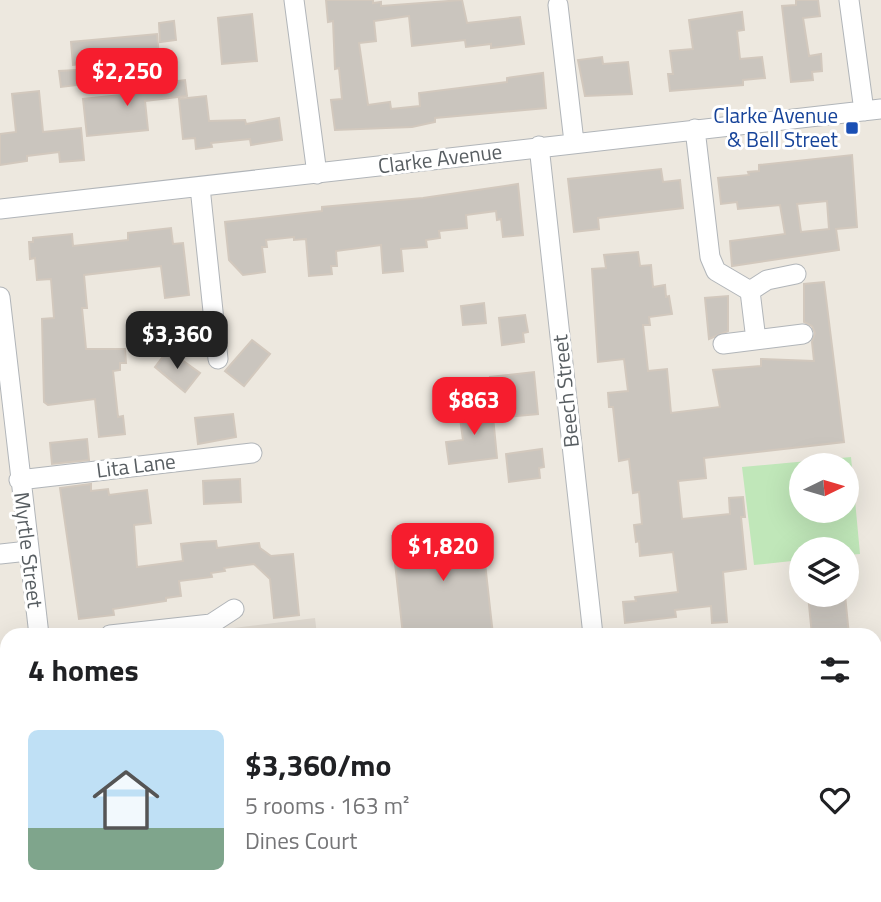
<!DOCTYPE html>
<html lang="en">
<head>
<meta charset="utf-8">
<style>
	:root { --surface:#fff; --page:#f6f6f6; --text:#202124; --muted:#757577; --line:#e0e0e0; --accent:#f61d2e }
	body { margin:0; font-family:"Titillium Web",sans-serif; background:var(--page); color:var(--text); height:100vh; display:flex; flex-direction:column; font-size:26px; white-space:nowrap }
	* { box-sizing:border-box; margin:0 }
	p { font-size:23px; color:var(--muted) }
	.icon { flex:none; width:38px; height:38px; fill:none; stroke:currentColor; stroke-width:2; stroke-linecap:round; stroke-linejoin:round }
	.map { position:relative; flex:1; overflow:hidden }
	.side { position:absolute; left:0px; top:628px; width:882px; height:275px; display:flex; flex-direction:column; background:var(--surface); border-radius:21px 21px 0 0; box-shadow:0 7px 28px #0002 }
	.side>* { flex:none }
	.needle { width:46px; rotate:85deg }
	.controls { position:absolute; left:789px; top:453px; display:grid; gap:14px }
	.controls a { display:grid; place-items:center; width:70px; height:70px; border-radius:50%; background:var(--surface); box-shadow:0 7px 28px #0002; font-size:35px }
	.price { position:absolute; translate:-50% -60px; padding:0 16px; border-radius:14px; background:var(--accent); color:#fff; font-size:23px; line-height:46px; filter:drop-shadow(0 2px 4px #0008) }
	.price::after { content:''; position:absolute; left:50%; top:42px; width:21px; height:16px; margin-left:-10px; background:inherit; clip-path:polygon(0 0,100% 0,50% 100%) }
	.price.active { background:#222; color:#fff }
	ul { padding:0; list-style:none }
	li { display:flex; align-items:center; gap:21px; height:175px; padding:0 28px }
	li+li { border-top:2px solid var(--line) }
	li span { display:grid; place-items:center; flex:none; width:196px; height:140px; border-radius:10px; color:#555 }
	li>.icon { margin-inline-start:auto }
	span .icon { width:84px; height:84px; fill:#fffc; stroke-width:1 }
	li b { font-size:30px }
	h2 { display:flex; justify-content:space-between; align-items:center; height:84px; padding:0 28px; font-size:30px }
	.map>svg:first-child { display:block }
	.education { fill:#dfd9d0 }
	.green { fill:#c0e7b9; fill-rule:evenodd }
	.building { fill:#cac5be; stroke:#d2c8bd; stroke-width:2; fill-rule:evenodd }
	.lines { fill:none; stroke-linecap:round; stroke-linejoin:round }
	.street-casing { stroke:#b1b5b9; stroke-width:21 }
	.street { stroke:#fff; stroke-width:19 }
	.transit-dot { fill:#1a4fb4; stroke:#fff; stroke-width:2.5 }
	.labels { text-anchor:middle; stroke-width:6; stroke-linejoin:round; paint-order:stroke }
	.transit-label { font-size:21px; fill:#164399; stroke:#fff; text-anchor:end }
	.street-label { font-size:21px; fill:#585e62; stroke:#fff }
</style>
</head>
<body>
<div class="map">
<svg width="881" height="902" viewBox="0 0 881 902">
	<rect width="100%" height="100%" fill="#ede8df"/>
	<path class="education" d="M315 618 317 635H175Z
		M91 896H346L347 902H92Z"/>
	<path class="green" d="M851 457 860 554 847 555V550H802L801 560 754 565 742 467ZM802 466H847V511H802Z"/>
	<path class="building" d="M326 0H373V3L381 2V6L462 0 467 23 520 17 524 44 491 48V44L466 47 465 40 412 46 409 16 374 21 376 41 359 43 368 105 390 102 391 109 420 106 419 93 507 82V78L543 73 546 108 435 118V122L412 127 335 130 331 100 342 99 339 68 335 69 333 21 328 22Z
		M796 0H818L820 16 803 18 809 56 821 54 822 71 812 72 813 80 791 82 782 6 796 5Z
		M742 12 744 30 737 31 740 59 762 57 765 78 743 80V85L670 91 668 74H673L670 51 693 49 689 20Z
		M252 14 257 61 222 64 218 18Z
		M174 21 176 40 160 42 159 23Z
		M157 34 159 56 73 65 71 42Z
		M602 57 603 64 628 62 632 94 585 96 578 60Z
		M76 70 78 85 61 87 59 71Z
		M185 80 187 96 145 101 148 130 87 136 83 99 131 94 130 87Z
		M39 91 43 132 81 128 84 160 60 162 59 152 27 156V161L0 165V134L16 132 12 94Z
		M206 96 209 121 245 120 246 124 279 118 282 140 251 145 250 139 211 143 212 147 196 149 195 138 183 139 179 99Z
		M852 155 857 227 836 229 839 250 732 266 730 241 785 234 780 205 738 209 737 202 721 204 718 178 749 175 748 172 759 171V165ZM827 201 829 229 801 232 797 204Z
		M661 169 663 182 680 180 683 208 598 218 599 229 574 232 568 179Z
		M518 184 523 235 503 237 501 219 497 220 496 211 466 215 467 228 439 231 440 238 426 240 427 247 401 249 403 271 383 273 381 245 336 251 337 266H331L332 274 309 276 306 239 294 240V237L266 240 267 247H262L265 272 243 275 229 260 225 222 322 211V207L423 198Z
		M171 228 173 244 183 243 189 295 165 298 161 266 84 275 87 308H82L86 349H125L126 363H120V370L113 371 118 417 123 416 125 434 99 437 95 399 48 405 44 402 42 319 54 318 51 279 37 280 35 258 30 259 29 242H33V238L72 234 73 246 128 240V233Z
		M638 252 640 266 651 265 653 287 665 285 666 297 669 296 672 314 649 317 650 325H643L648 371 667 369 671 413 720 407 713 370 761 366V359L814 361 812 342 815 333 812 326 804 322V284L824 282 844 442 704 458 706 478 678 481 682 519 730 514 729 498 743 497 745 517H741L746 569 723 572 727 622 712 623 711 606 675 610 676 617 625 623 623 602 636 601 635 597 678 592 673 552 640 556 639 541 636 542 634 525 642 524 639 492 633 493 629 459 619 461 613 407H609L608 393 628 391 624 359 598 362 592 269 606 268 604 255Z
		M728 296V331L709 339 705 298Z
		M484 303 486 323 463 325 461 306Z
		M525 315 528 332 523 333 524 342 502 345 499 318Z
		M252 340 270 354 244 386 225 371Z
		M168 350 200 373 185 392 155 367Z
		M534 372 538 414 495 418 490 377Z
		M492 406 497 458 449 464 446 442 463 440 459 410Z
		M233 414 236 437 198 444 195 418Z
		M87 439 89 460 52 464 50 443Z
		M542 449 544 467 539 468 540 478 509 482 506 454Z
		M240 479 241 502 204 504 203 481Z
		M91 484V491L108 489 109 495 147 490 151 523 134 525 137 567 183 561 181 544 198 542 216 541 217 548 259 543 260 548 271 556 293 554 299 615 274 618 270 579 254 564 224 568 225 571 211 573 212 577 179 581 181 596 166 598V601L113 609 114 615 79 619 60 488Z
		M481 527 493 635H403L392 536Z
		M808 595H845L849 635H812Z"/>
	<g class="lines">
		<defs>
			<path id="street" d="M294 0 317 174
				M849 0 864 111
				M558 5 574 142
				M695 129 710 257 716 271 750 291 756 340
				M539 146 593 635
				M200 187 218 359
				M0 209 881 109
				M750 291 767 280 796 274
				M0 297 39 635
				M723 344 803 334
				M19 480 252 453
				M0 554 28 551
				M110 635 211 624 234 609
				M875 779 881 778
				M69 896 70 902
				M623 896 624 902"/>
		</defs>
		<use href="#street" class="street-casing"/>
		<use href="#street" class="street"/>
	</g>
	<rect class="transit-dot" x="845" y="121" width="14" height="14" rx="3.5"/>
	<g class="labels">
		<g class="transit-label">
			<text x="838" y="123">Clarke Avenue<tspan x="838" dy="24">&amp; Bell Street</tspan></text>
		</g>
		<g class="street-label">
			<text transform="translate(440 159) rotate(-7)" y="7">Clarke Avenue</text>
			<text transform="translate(566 391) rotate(-96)" y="7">Beech Street</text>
			<text transform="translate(136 466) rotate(-7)" y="7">Lita Lane</text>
			<text transform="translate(28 550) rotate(83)" y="7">Myrtle Street</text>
		</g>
	</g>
</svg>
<div class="controls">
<a><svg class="needle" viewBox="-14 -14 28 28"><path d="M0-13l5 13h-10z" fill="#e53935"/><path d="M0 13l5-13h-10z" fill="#757577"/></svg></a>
<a><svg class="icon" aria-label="layers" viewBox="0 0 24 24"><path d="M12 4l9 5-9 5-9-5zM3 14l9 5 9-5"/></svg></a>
</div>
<b class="price" style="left:127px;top:108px">$2,250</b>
<b class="price active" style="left:177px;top:371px">$3,360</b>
<b class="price" style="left:474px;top:437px">$863</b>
<b class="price" style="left:443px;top:583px">$1,820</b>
<section class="side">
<h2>4 homes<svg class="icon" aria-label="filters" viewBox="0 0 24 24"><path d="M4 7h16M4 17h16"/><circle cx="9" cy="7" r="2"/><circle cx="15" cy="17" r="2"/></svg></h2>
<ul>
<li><span style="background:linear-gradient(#bfe0f5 70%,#7fa58c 0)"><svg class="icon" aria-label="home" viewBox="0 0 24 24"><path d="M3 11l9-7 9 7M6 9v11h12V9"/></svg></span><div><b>$3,360/mo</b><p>5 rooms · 163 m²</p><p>Dines Court</p></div><svg class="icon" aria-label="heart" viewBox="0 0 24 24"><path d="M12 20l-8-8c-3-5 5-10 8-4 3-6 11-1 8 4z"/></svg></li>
</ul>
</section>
</div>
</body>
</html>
